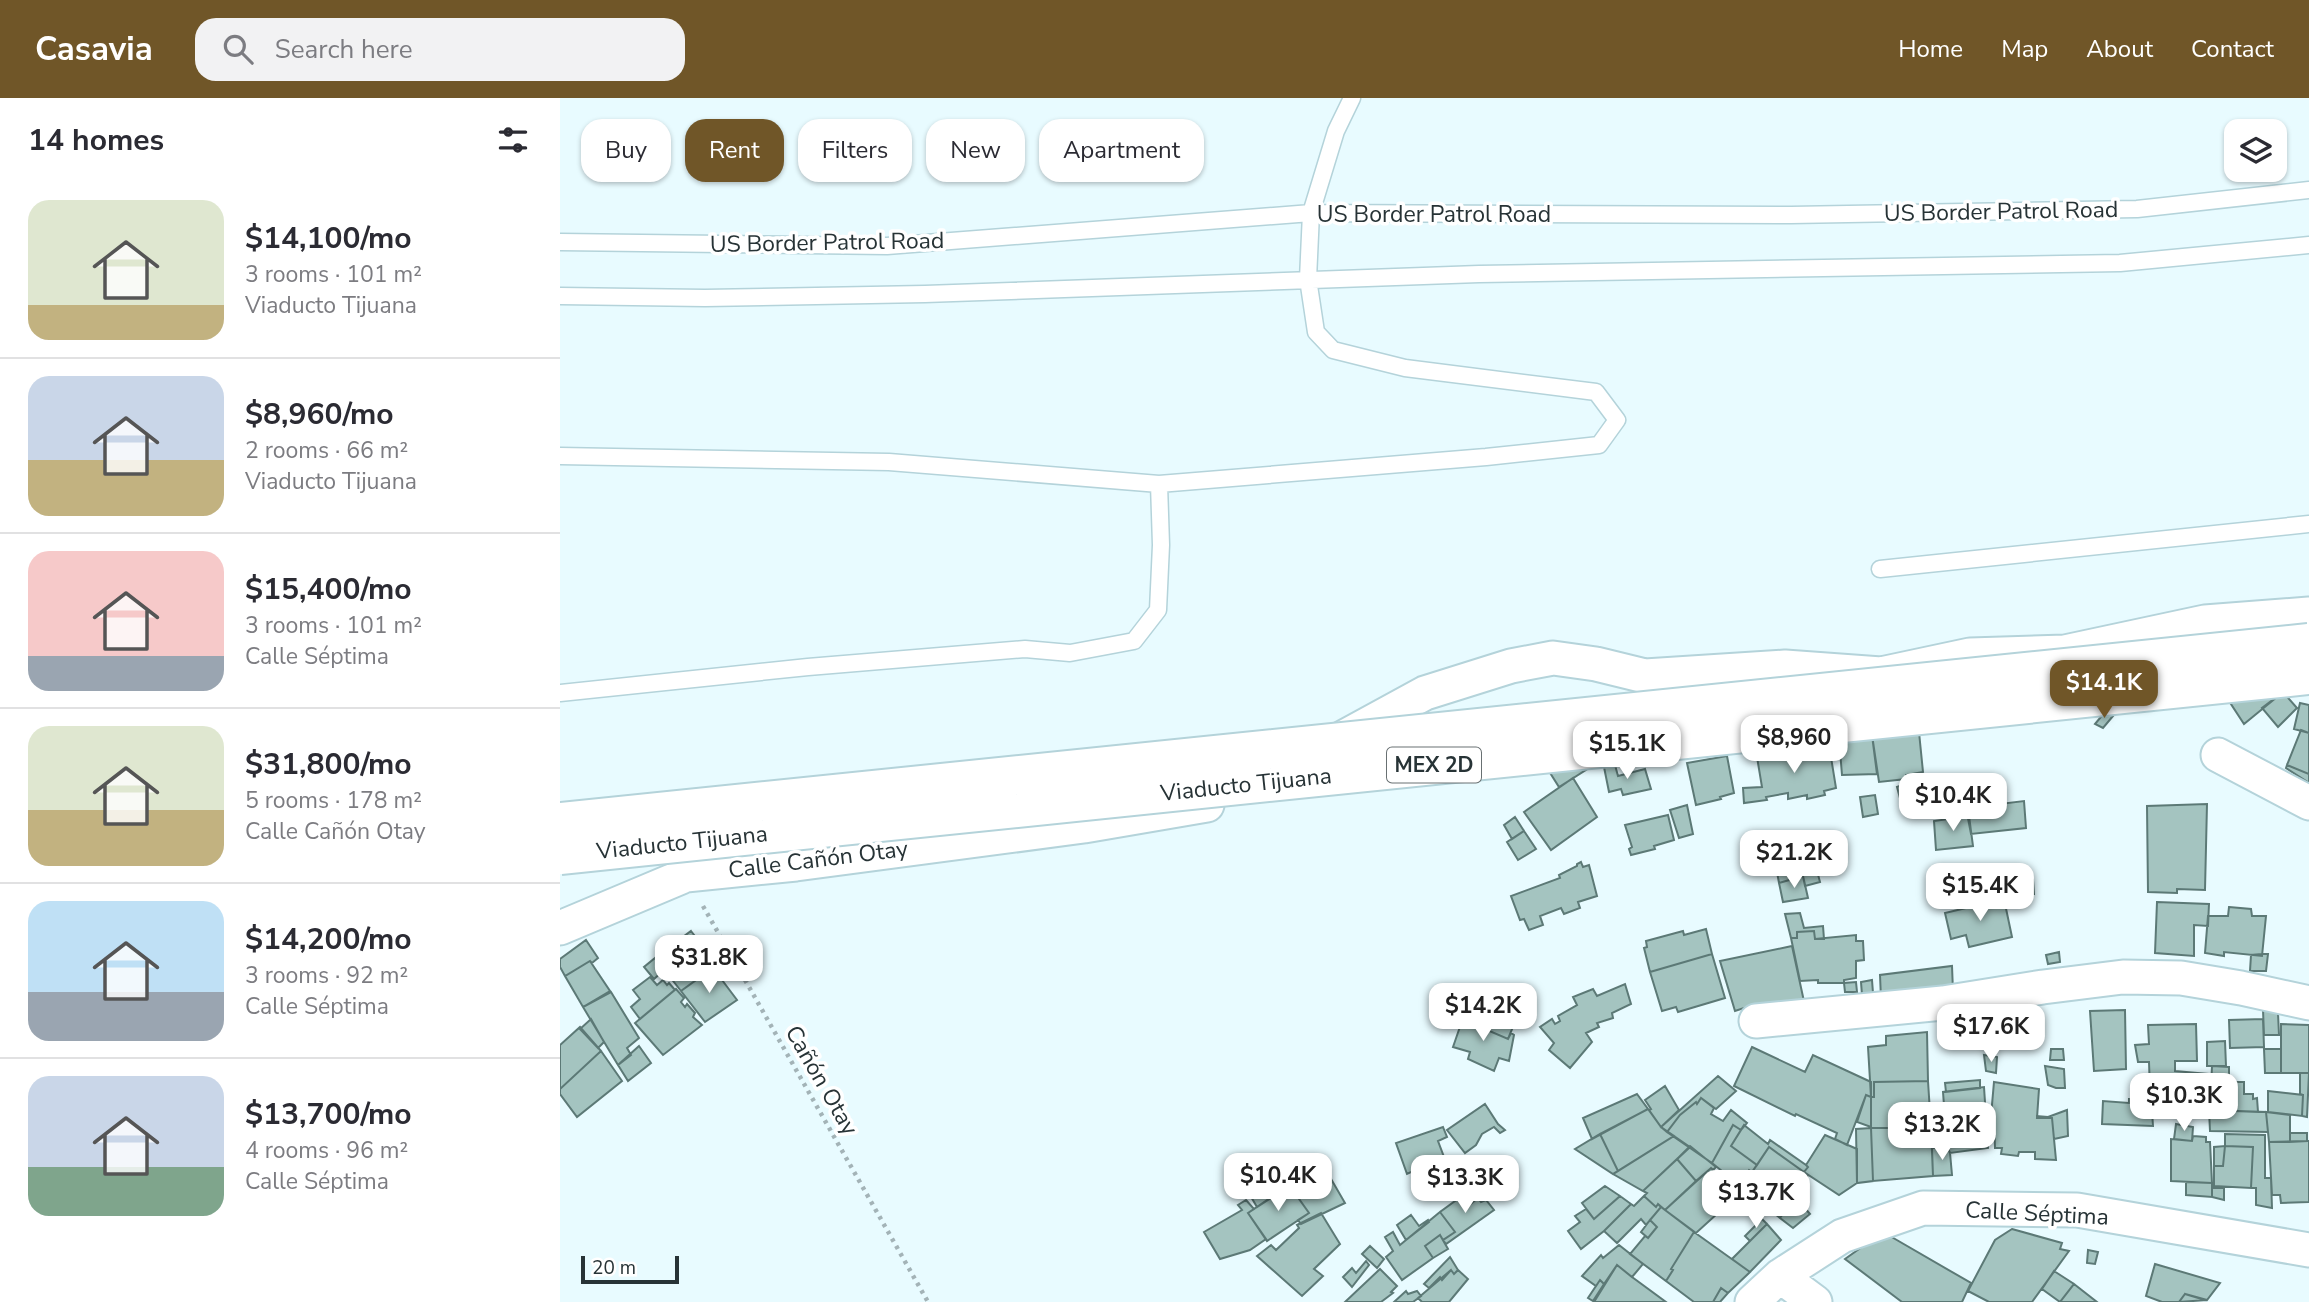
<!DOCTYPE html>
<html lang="en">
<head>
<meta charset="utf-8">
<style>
	:root { --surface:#fff; --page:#f2f2f3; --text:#2b2b33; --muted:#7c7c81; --line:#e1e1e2; --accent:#705628 }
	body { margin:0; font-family:"Nunito Sans",sans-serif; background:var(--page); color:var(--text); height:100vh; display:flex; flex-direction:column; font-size:26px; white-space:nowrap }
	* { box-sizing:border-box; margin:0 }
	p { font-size:23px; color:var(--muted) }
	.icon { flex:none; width:38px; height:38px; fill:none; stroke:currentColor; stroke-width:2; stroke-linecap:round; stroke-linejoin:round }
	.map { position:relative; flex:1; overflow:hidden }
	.drawer { display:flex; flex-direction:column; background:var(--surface); width:560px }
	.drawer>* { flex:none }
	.banner { position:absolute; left:21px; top:21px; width:665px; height:63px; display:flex; gap:14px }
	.buttons { position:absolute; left:1664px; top:21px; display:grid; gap:14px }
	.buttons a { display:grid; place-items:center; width:63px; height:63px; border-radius:14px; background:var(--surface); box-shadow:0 2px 5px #0004; font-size:35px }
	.scale { position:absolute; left:21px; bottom:18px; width:98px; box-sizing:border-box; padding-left:7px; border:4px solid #273336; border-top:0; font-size:19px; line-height:24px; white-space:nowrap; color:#273336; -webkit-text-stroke:5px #fff; paint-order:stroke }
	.price { position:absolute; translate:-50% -60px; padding:0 16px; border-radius:14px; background:#fff; color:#222; font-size:23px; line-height:46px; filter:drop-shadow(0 2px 4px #0008) }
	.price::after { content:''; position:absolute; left:50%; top:42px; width:21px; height:16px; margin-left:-10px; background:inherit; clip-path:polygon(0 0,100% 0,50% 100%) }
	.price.selected { background:var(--accent); color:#fff }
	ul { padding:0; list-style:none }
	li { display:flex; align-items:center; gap:21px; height:175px; padding:0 28px }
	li+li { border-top:2px solid var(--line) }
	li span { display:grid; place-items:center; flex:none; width:196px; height:140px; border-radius:21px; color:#555 }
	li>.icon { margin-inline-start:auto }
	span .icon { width:84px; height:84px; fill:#fffc; stroke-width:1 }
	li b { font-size:30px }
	h2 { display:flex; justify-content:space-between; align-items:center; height:84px; padding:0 28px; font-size:30px }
	.pill { padding:0 24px; border-radius:21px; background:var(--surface); box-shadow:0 2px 5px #0004; font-size:24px; line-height:63px }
	.pill.selected { background:var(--accent); color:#fff }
	header { display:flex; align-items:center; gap:42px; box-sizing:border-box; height:98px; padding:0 35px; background:var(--accent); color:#fff }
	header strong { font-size:33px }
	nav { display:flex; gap:38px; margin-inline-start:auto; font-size:24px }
	.search { width:490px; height:63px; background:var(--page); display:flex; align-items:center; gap:18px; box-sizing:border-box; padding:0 24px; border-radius:21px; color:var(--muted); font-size:26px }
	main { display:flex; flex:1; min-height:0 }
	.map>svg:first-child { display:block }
	.building { fill:#a4c4c0; stroke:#5c7976; stroke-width:2 }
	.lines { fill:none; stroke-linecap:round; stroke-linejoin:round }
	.lane-casing { stroke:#b4d3da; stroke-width:19 }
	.street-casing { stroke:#b4d3da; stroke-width:37 }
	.path { stroke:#a3b3b7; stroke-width:4.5; stroke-dasharray:3.5 5; stroke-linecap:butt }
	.lane { stroke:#fff; stroke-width:16 }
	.street { stroke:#fff; stroke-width:33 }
	.highway-bridge-casing { stroke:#b4d3da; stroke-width:42; stroke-linecap:butt }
	.highway-bridge { stroke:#fff; stroke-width:38 }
	.labels { text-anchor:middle; stroke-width:7; stroke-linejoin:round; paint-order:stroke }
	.shield { fill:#fff; stroke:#687072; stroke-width:2 }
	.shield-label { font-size:21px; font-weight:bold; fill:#273336 }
	.street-label { font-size:23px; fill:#273336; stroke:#fff }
</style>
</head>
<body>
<header>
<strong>Casavia</strong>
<div class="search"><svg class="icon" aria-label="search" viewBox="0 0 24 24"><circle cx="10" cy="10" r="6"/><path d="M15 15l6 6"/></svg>Search here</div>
<nav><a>Home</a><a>Map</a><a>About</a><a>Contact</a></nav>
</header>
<main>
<section class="drawer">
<h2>14 homes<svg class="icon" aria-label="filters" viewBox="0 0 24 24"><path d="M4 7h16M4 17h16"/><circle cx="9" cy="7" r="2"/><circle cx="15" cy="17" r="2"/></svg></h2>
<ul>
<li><span style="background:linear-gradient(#dfe7d0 75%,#c2b280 0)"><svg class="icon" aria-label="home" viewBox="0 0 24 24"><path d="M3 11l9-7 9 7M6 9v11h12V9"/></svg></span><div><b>$14,100/mo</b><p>3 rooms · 101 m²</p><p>Viaducto Tijuana</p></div></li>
<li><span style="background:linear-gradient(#c9d6e8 60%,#c2b280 0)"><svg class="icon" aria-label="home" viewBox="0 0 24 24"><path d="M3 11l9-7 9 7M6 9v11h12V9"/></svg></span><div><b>$8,960/mo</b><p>2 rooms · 66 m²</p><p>Viaducto Tijuana</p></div></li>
<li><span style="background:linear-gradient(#f6c9c9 75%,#9aa5b1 0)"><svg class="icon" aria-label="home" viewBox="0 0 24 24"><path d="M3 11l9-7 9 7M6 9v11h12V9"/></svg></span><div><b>$15,400/mo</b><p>3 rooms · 101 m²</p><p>Calle Séptima</p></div></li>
<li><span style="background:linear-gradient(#dfe7d0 60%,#c2b280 0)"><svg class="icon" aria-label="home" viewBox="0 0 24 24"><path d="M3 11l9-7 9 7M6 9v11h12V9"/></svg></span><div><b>$31,800/mo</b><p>5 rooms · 178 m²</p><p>Calle Cañón Otay</p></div></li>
<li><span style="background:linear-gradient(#bfe0f5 65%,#9aa5b1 0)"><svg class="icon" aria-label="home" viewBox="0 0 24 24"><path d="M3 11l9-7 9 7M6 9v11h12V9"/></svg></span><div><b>$14,200/mo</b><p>3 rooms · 92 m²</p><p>Calle Séptima</p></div></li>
<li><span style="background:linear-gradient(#c9d6e8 65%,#7fa58c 0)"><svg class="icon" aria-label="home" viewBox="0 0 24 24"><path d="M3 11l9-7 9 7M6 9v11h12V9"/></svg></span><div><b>$13,700/mo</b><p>4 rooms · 96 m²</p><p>Calle Séptima</p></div></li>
</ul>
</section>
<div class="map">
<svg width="1749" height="1204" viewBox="0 0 1749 1204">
	<rect width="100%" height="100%" fill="#e8fbff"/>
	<path class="building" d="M1733 586 1684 626 1669 603Z
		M1723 594 1737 610 1718 629 1702 610Z
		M1740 605 1749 607V635L1734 631Z
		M1545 614 1553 618 1543 630 1535 626Z
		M1278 628 1312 637 1317 676 1282 677Z
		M1741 632 1749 635V676L1727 667Z
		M1359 634 1363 674 1346 677V681L1319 684 1312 637Z
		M1269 647 1276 690 1264 693 1265 697 1247 701V697L1228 701V695L1206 699 1207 702 1184 705 1183 690 1202 689 1197 659Z
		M1167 658 1174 695 1160 699 1161 701 1136 707 1127 665Z
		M1055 667 1058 678 1085 671 1091 691 1063 697 1061 691 1049 694 1044 669Z
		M1727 667 1749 676V685L1726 670Z
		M987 670H1029L999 689Z
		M1013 680 1037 719 991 752 964 714Z
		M1352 684 1356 700 1341 704 1337 689Z
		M1315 697 1318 716 1303 719 1300 699Z
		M1445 697V705L1433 707V699Z
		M1464 703 1466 730 1411 736 1406 710Z
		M1647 706 1645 792 1617 791V795L1588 794 1587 708Z
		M1127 707 1133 736 1119 740 1110 712Z
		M1108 717 1114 742 1094 748 1095 751 1071 757 1069 751 1072 749 1065 727Z
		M1409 718 1413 748 1376 752 1374 723Z
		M955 719 964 733 952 741 944 727Z
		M964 733 976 751 958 762 947 744Z
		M1252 756 1253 768 1231 772 1230 760Z
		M1021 764 1023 769 1029 767 1037 798 1018 804 1020 810 1004 816 1001 810 980 818 983 827 969 832 964 821 960 822 951 798 1000 780 999 777 1017 768V766Z
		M1256 769 1260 784 1245 788 1243 778 1219 785 1217 774 1241 770 1243 775H1247L1246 772Z
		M1243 778 1248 800 1223 804 1219 785Z
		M1473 782 1474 796 1443 799 1441 791 1462 788V784Z
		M1444 801 1452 839 1409 849 1406 837 1391 841 1385 815Z
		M1597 804 1649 806 1648 828 1634 827V858L1595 855Z
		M1669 809 1691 811 1692 818H1706L1702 858 1664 854V858L1645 855 1648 818H1668Z
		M1240 815 1244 830 1263 828 1264 841H1255L1254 833 1237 834V840H1231L1225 816Z
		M1146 831 1152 856 1090 874 1084 850 1087 849 1086 843 1123 833 1124 837Z
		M131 833 159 869 155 872 153 870 121 893 95 860Z
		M1254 833 1255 841 1296 837V843H1303L1304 862 1296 863V880L1284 882V885H1258V882L1240 883 1231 840H1237V834Z
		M26 842 38 860 32 865 30 863 5 878 0 869V861Z
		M1232 848 1245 908 1187 919 1184 910 1175 913 1160 863Z
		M1499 854 1500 864 1488 866 1486 857Z
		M1152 856 1165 900 1118 914 1116 909 1102 913 1090 874Z
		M1702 856H1708L1706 873H1690L1691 857Z
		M95 860 104 872 94 881 84 869Z
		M30 863 50 893 23 909 5 878Z
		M1392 868 1393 893 1321 901 1320 877Z
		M153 870 177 902 145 924 121 893Z
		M90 879 97 887 103 882 107 887 109 885 115 892 80 921 71 909 80 901 73 892Z
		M1312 882 1313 895 1302 897 1301 884Z
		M1296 884 1297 894H1285L1284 885Z
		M1065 886 1071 906 1052 915 1053 920 1037 925 1039 929 1026 935 1032 944 1010 970 989 952 994 945 980 929 992 921 995 926 1000 923 998 918 1017 907 1013 899 1033 891 1037 898Z
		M116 891 124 900 121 904 125 909 127 906 135 915 133 919 142 927 103 957 75 925Z
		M51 894 79 940 67 950 71 957 58 967 23 909Z
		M923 905 928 906 920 929 948 941 951 935 954 937 949 963 939 960 934 973 908 961 910 954 893 949 902 923 916 927Z
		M928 906 957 919 948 941 920 929Z
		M1565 912 1566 971 1534 973 1530 913Z
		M1703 912 1718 915 1719 937H1704Z
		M31 921 44 944 38 950 20 931Z
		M1703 921 1704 949 1670 950 1669 922Z
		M1636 926 1637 963H1615V973L1648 976 1649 998 1590 993 1589 964H1578L1575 947 1589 946 1588 927Z
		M1721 926 1749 927V975H1721Z
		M20 929 41 953 0 991V947Z
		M1367 934 1368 983 1314 984V999H1311L1308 949 1326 947V938Z
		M1665 943 1666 968H1647V944Z
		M79 948 91 965 68 983 58 967Z
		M1192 949 1245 974 1253 957 1311 984V999L1306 997 1287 1047 1275 1041 1277 1035 1236 1016 1235 1018 1174 988Z
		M1491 951H1503L1504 962H1490Z
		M1704 951H1721V975H1705Z
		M41 953 62 983 17 1019 0 996V991Z
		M1424 957 1437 959 1436 975 1426 973Z
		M1485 968 1504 971 1505 990H1496L1488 987Z
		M1652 968 1669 969V984H1684V996H1693V1001L1697 1000 1698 1014 1650 1012Z
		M1740 975H1749L1747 1019 1742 1018 1743 997 1740 996Z
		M1158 978 1176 993 1156 1011 1141 1000 1137 1006 1136 1004 1120 1017 1107 1034 1101 1029Z
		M1420 982V990L1386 994 1385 985Z
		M1368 983 1371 1030H1311V999H1314V984Z
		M1434 984 1479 991 1477 1020H1492L1496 1062 1475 1061V1054H1459L1458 1058 1441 1056 1442 1050H1435L1434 1019 1431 1018Z
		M1105 988 1119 1012 1101 1029 1089 1012 1091 1011 1085 1002Z
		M1424 989 1428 1050 1390 1055 1387 1048 1383 994Z
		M1708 993 1743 997 1742 1018 1708 1014Z
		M1077 996 1088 1011 1032 1041 1023 1020Z
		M1306 997 1311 999V1029L1297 1024Z
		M1141 1000 1154 1010 1151 1016 1163 1023 1171 1012 1187 1025 1181 1032 1173 1027 1152 1065 1107 1034 1120 1017 1136 1004 1137 1006Z
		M1569 1001 1588 1002V1013H1592L1593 1028 1542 1026 1543 1003 1569 1005Z
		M925 1006 938 1026 945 1032 940 1035 934 1029 922 1036 916 1047 905 1055 887 1032Z
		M1088 1011 1101 1029 1114 1038 1058 1073 1040 1036Z
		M1507 1012 1508 1038 1494 1041 1492 1020H1477V1018L1488 1019Z
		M1649 1012 1706 1014 1708 1034 1650 1033Z
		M1706 1014 1730 1017V1044H1709Z
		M1616 1026 1633 1029 1632 1043 1614 1041Z
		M1173 1027 1181 1032 1171 1048 1197 1067 1192 1074 1189 1072 1181 1083 1223 1115 1220 1120 1152 1065Z
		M1184 1027 1208 1046 1210 1042 1246 1067 1248 1069 1244 1074 1209 1049 1197 1067 1171 1048Z
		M883 1029 887 1039 878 1043 884 1059 847 1076 836 1045Z
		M1311 1030 1313 1083 1297 1085 1296 1031Z
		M1311 1030H1371L1373 1078 1313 1083Z
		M1386 1035 1387 1048 1372 1050 1371 1036Z
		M1730 1035H1747V1043L1730 1044Z
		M1040 1036 1058 1073 1053 1076 1015 1051Z
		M1665 1036 1705 1037V1080H1711L1712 1110 1696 1107V1090H1691L1693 1049 1665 1048Z
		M1265 1037 1297 1051V1085L1279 1097 1244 1074 1248 1069 1246 1067Z
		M1114 1038 1130 1049 1083 1093 1053 1076Z
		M1633 1038 1646 1039V1044H1650L1652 1085 1611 1083V1041L1632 1043Z
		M1747 1043H1749V1104L1721 1105 1720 1097H1712L1709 1044Z
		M1130 1048 1156 1069 1153 1072 1151 1070 1136 1083 1117 1061Z
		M1387 1048 1390 1055 1392 1077 1373 1078 1372 1050Z
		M1665 1048 1693 1049 1691 1090 1654 1088V1068H1663Z
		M1665 1048 1663 1068H1654V1049Z
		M1209 1049 1248 1077 1223 1115 1181 1083 1189 1072 1192 1074Z
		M1117 1061 1136 1083 1105 1112 1098 1106 1096 1109 1084 1098 1087 1095 1083 1093Z
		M1151 1070 1180 1095 1136 1135 1105 1112Z
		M767 1074 785 1105 741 1126 738 1122 749 1115 732 1091Z
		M705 1083 714 1098 697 1109 687 1092Z
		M1626 1084 1652 1085V1099L1626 1097Z
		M729 1087 749 1115 707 1143 688 1115Z
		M1045 1088 1060 1098 1034 1121 1022 1105Z
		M1652 1090H1664V1102L1652 1099Z
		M902 1098 908 1108 918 1100 921 1104 926 1102 934 1112 886 1146 883 1142 895 1134 880 1114Z
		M1060 1098 1071 1106 1044 1133 1021 1151 1008 1133 1020 1124 1015 1118 1026 1111 1034 1121Z
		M1084 1098 1096 1109 1098 1106 1101 1109 1086 1127 1081 1121 1057 1145 1044 1133 1071 1106 1074 1108Z
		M1235 1099 1250 1116 1233 1130 1220 1120Z
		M686 1102 694 1111 688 1115 706 1141 690 1152 660 1161 644 1134 682 1112 678 1107Z
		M1101 1109 1134 1134 1111 1171 1113 1172 1106 1183 1070 1156 1085 1138 1088 1140 1097 1129 1090 1122Z
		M880 1114 895 1134 883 1142 880 1137 865 1148 873 1160 842 1182 826 1159 833 1153 825 1139 833 1134 840 1147Z
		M761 1115 780 1146 754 1171 763 1178 742 1198 697 1158 711 1147 716 1152 739 1130 737 1127Z
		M851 1117 859 1128 868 1122 869 1124 846 1142 837 1127Z
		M1202 1121 1207 1126 1190 1143 1185 1138Z
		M1090 1122 1097 1129 1088 1140 1081 1134Z
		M1207 1126 1221 1142 1190 1174 1172 1161Z
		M1452 1131 1502 1145 1500 1151 1509 1153 1472 1204H1429L1408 1193 1435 1142Z
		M1134 1134 1190 1174 1168 1195 1161 1190 1153 1204H1134L1106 1183 1113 1172 1111 1171Z
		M1323 1134 1411 1185 1402 1204H1342L1285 1161Z
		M880 1137 888 1151 873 1160 865 1148Z
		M1059 1147 1083 1166 1072 1179 1057 1167 1044 1186 1040 1182 1036 1188 1022 1178 1041 1157 1043 1160Z
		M810 1148 824 1161 817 1170 802 1156Z
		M1528 1152 1538 1154 1535 1166 1527 1165Z
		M890 1159 898 1172 894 1176 891 1172 882 1182 880 1179 869 1190 864 1186Z
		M806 1163 809 1167 792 1189 783 1179 792 1170 796 1175Z
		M1595 1166 1660 1185 1647 1202 1625 1196 1619 1204H1602L1586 1198Z
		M1057 1167 1072 1179 1106 1204H1034Z
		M820 1171 837 1188 831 1194 833 1195 821 1204H785Z
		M891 1172 894 1176 898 1172 908 1181 889 1204H862L858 1200Z
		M1494 1173 1514 1186 1500 1204 1482 1191Z
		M1040 1182 1044 1186 1033 1203 1028 1200Z
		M1514 1186 1537 1204H1500Z
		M1161 1190 1168 1195 1160 1204H1153Z
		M846 1193 848 1196 857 1193 861 1198 853 1204H834Z
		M1625 1196 1645 1202H1647L1619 1204Z"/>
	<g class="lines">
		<defs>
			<path id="lane" d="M0 144 327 148 751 115 1231 117 1577 111 1749 92
				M0 198 145 200 365 196 919 176 1560 165 1749 147
				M0 358 329 364 599 386 926 359 1039 347 1057 322 1036 294 845 270 773 252 756 234 748 181 751 115 776 33 792 0
				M1320 471 1749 426
				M0 595 248 569 465 551 510 555 574 543 598 512 601 447 599 386"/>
			<path id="street" d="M777 643 865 595 951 568 993 560 1036 566 1085 578 1225 569 1321 576 1410 557 1505 554 1645 524 1749 516
				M1658 657 1749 705
				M0 830 126 777 236 766 524 728 647 707
				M1196 923 1383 905 1483 889 1563 879 1621 880 1681 890 1749 905
				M1220 1178 1255 1204
				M1192 1204 1220 1178 1282 1138 1363 1110 1517 1112 1749 1152"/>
		</defs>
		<use href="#lane" class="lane-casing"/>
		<use href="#street" class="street-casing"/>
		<path class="path" d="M143 808 368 1204"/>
		<use href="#lane" class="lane"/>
		<use href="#street" class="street"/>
		<defs>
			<path id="highway-bridge" d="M0 724 1749 545
				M0 757 1749 577"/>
		</defs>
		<use href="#highway-bridge" class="highway-bridge-casing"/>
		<use href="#highway-bridge" class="highway-bridge"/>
	</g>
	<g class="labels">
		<rect class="shield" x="827" y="649.5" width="94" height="35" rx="5"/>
		<g class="shield-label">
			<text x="874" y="674">MEX 2D</text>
		</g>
		<g class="street-label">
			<text transform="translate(1441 113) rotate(-1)" y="8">US Border Patrol Road</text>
			<text x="874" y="124">US Border Patrol Road</text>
			<text transform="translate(267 144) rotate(-1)" y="8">US Border Patrol Road</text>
			<text transform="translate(686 686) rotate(-6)" y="8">Viaducto Tijuana</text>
			<text transform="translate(122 744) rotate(-6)" y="8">Viaducto Tijuana</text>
			<text transform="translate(258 761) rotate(-7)" y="8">Calle Cañón Otay</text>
			<text transform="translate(262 982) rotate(60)" y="8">Cañón Otay</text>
			<text transform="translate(1477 1115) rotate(3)" y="8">Calle Séptima</text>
		</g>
	</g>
</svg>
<div class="buttons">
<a><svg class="icon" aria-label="layers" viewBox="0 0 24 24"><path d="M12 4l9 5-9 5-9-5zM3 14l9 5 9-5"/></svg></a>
</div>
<div class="scale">20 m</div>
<b class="price selected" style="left:1544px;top:622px">$14.1K</b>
<b class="price" style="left:1234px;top:677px">$8,960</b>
<b class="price" style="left:1067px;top:683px">$15.1K</b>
<b class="price" style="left:1393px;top:735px">$10.4K</b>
<b class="price" style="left:1234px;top:792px">$21.2K</b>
<b class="price" style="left:1420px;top:825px">$15.4K</b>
<b class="price" style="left:149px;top:897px">$31.8K</b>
<b class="price" style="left:923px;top:945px">$14.2K</b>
<b class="price" style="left:1431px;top:966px">$17.6K</b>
<b class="price" style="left:1624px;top:1035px">$10.3K</b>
<b class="price" style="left:1382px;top:1064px">$13.2K</b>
<b class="price" style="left:718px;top:1115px">$10.4K</b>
<b class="price" style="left:905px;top:1117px">$13.3K</b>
<b class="price" style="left:1196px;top:1132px">$13.7K</b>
<div class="banner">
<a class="pill">Buy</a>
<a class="pill selected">Rent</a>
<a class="pill">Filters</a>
<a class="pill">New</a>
<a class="pill">Apartment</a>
</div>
</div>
</main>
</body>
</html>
